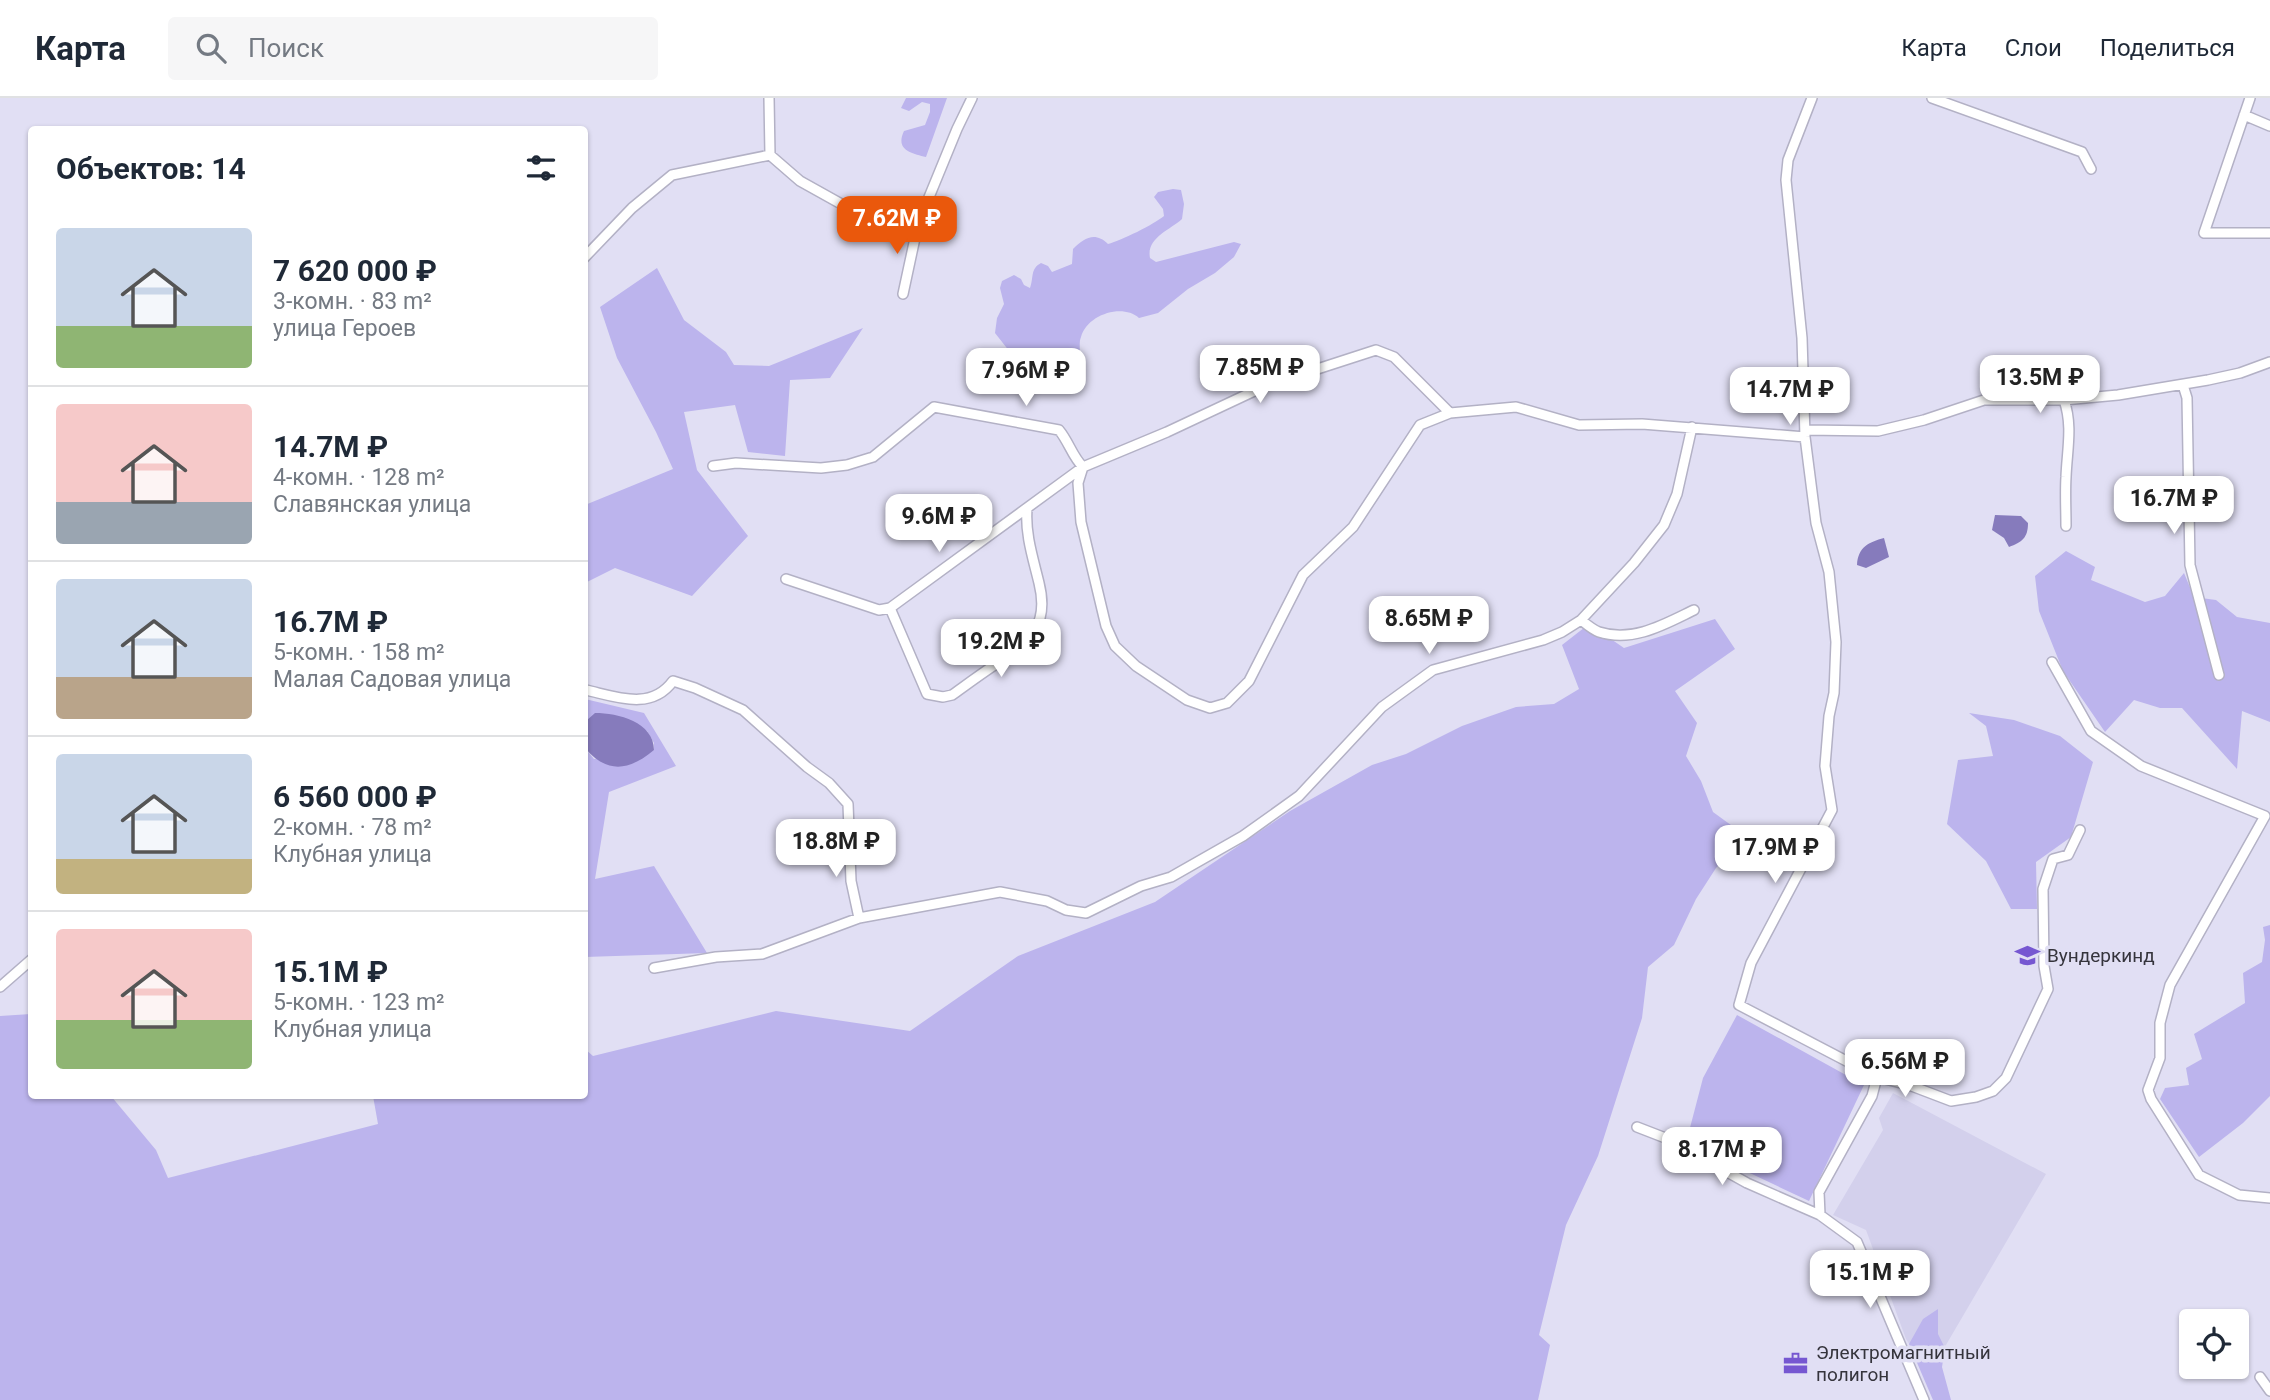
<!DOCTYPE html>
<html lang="ru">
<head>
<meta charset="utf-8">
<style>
	:root { --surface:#fff; --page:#f6f6f7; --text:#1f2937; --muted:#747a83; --line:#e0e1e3; --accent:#ea580c }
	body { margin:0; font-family:Roboto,sans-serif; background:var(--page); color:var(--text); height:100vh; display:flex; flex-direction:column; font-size:26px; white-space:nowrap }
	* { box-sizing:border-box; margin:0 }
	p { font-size:23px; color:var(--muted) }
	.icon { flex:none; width:38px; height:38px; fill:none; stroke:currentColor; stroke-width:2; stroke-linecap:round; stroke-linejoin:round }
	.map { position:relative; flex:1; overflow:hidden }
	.side { position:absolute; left:28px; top:28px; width:560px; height:973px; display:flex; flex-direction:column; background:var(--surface); border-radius:7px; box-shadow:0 2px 5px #0004 }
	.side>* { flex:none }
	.controls { position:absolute; left:2179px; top:1211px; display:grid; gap:14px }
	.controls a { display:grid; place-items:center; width:70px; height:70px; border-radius:7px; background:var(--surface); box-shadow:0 2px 5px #0004; font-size:35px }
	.price { position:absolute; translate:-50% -60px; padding:0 16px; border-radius:14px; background:#fff; color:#222; font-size:23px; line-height:46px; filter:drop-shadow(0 2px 4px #0008) }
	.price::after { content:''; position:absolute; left:50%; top:42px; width:21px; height:16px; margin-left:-10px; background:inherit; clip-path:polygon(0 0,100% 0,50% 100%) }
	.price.active { background:var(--accent); color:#fff }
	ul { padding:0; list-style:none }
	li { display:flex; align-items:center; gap:21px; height:175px; padding:0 28px }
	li+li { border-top:2px solid var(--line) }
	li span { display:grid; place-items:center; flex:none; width:196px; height:140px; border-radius:7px; color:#555 }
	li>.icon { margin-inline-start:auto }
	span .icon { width:84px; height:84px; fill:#fffc; stroke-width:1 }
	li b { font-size:30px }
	h2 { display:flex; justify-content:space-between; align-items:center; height:84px; padding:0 28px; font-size:30px }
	header { display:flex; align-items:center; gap:42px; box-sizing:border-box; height:98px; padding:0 35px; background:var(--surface); border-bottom:2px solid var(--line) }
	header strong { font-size:33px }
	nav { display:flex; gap:38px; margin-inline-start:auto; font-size:24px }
	.search { width:490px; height:63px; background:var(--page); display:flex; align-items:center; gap:18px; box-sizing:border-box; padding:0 24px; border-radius:7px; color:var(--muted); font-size:26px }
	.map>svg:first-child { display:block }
	.built { fill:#d3d0ec }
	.green { fill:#bcb4ed }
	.water { fill:#867bbc }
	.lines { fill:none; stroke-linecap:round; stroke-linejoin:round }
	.street-casing { stroke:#b3b1c5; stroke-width:12 }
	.street { stroke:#fff; stroke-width:9 }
	.labels { text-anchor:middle; stroke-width:7; stroke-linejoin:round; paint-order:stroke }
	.poi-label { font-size:19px; fill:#35343c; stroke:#e1dff4; text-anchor:start }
</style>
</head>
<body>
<header>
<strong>Карта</strong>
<div class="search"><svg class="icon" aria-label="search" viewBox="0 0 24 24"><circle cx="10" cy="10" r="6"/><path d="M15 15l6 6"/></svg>Поиск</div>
<nav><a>Карта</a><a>Слои</a><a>Поделиться</a></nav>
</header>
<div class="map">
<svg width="2270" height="1302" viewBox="0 0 2270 1302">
	<rect width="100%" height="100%" fill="#e1dff4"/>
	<path class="built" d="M1893 995 2046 1076 1929 1276 1906 1241 1866 1132 1833 1117 1883 1032 1879 1020Z"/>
	<path class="green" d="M906 0H947L926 59C911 55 895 52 904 33L925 27 930 14V6L922 4 909 13 901 10Z
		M1173 91 1181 92 1184 106 1182 121C1170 132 1146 140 1150 160L1156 164 1234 144 1241 146 1234 159 1215 175 1188 191 1158 215 1139 220C1122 205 1087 217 1081 239 1078 246 1082 254 1077 260 1075 263 1055 276 1051 278 1046 280 1039 280 1034 281L1028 277 995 235 997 220 1004 206 1000 190 1002 183 1014 177 1021 181 1024 187 1030 190C1034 179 1030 171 1041 165L1048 168 1052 174 1072 166 1073 151C1084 140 1095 133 1108 146 1122 142 1153 127 1164 118L1163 111 1154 99 1158 94Z
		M657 170 684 222 726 254 734 267 769 268 863 230 830 280 790 282 785 358 748 354 735 307 684 314 697 372 748 438 692 498 615 470 585 485V407L673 371 656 334 617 260 600 209Z
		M2066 453 2095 469 2091 482 2145 504 2165 498 2184 475 2194 499 2216 502 2237 519 2270 525V624L2242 613 2237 671 2182 610H2160L2134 602 2105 634 2063 573 2039 513 2035 478Z
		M1715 521 1735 551 1675 593 1697 625 1686 658 1701 683 1713 714 1746 738 1716 770 1696 801 1674 847 1648 869 1642 920 1598 1058 1566 1127 1539 1237 1550 1247 1538 1302H0V918L31 916 32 998H111L156 1052 168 1080 378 1026 373 998H584L585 951 593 958 776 913 910 933 1018 858 1155 804 1290 713 1372 667 1406 656 1462 628 1516 609 1554 606 1579 591 1562 547 1589 526 1624 550Z
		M585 601 644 615 676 668 609 694 595 781 654 768 707 855 585 859V650L594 661 654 652V645L647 633 586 623 585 631Z
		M1969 615 2014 622 2060 638 2093 664 2071 739 2036 764 2037 811H2011L1986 763 1947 726 1958 662 1993 658 1986 628Z
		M2270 827V998L2243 1025 2199 1059 2160 1001 2165 990 2189 987 2186 970 2202 961 2194 936 2245 905 2243 875 2262 864 2265 842 2263 829Z
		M1737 917 1864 987 1809 1103 1686 1045 1703 980Z
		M1938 1211V1236L1945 1250 1942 1269 1951 1302H1933L1909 1246 1923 1221Z"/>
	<path class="water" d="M1995 417 2021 418 2028 425C2028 440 2022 444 2009 449L2004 440 1992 432Z
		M1884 440 1889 459 1866 470 1857 467C1858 449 1869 444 1884 440Z
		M595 615C618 615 654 624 654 652 629 673 607 676 585 650L586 623Z"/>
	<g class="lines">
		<defs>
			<path id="street" d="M769 0 770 57
				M1812 0 1788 62 1786 82 1802 240 1805 339 1816 425 1829 474 1836 544 1834 595 1829 618 1825 668 1832 712 1751 865 1739 907 1877 979 1909 987 1951 1003 1976 999 1993 993 2006 980 2048 891 2044 868 2043 791 2053 761 2068 757 2080 732
				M1932 0 2082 54 2091 71
				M2250 0 2204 135H2270
				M2244 17 2270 28
				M584 160 632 110 672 77 770 57 800 83 861 117 918 126
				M903 196 918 126 957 31 972 0
				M2183 287 2187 300 2190 467 2219 577
				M2064 302C2073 328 2067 352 2066 379 2065 395 2066 412 2066 428
				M1450 315 1394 259 1376 252 1265 288 1167 334 1083 369 1078 385 1081 424 1106 528 1115 548 1136 568 1187 602 1210 610 1227 605 1249 583 1303 477 1353 429 1420 327 1450 315 1516 309 1579 327 1642 326 1805 339
				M1805 332 1878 333 1924 322 1984 302H2064L2118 297 2208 282 2240 275 2270 264
				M713 368 736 365 821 370 847 367 873 359 934 309 1059 332C1069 344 1072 358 1083 369L890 510 879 512 786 481
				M890 510 927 596 943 599 952 597C966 587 981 576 996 566 1029 543 1050 529 1039 485 1033 460 1025 436 1027 411
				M1581 522C1586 526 1593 532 1599 534 1633 545 1665 526 1694 512
				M2052 564 2091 633 2141 668 2265 718 2170 887 2160 925V960L2148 992 2151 1001 2199 1077 2239 1097 2270 1100
				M586 592C617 599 651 613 673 583L695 590 743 612 807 669 829 685 848 706 851 783 859 820 1000 794 1047 803 1066 812 1086 815 1141 788 1171 779 1243 738 1299 698 1382 609 1433 572 1543 542 1562 534 1581 522 1634 465 1664 427 1677 396 1692 329
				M654 870 716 859 762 856 859 820
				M0 889 32 861
				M1637 1029 1668 1041 1747 1085 1820 1117 1857 1144 1924 1302
				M1820 1117 1819 1094 1872 998 1877 979
				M2260 1279 2270 1293"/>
		</defs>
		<use href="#street" class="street-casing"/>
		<use href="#street" class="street"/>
	</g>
	<defs>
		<symbol id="school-bare" viewBox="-9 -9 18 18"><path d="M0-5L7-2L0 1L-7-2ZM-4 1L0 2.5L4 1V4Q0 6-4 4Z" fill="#7657d1" stroke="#e1dff4" stroke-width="2.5" paint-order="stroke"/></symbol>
		<symbol id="office-bare" viewBox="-9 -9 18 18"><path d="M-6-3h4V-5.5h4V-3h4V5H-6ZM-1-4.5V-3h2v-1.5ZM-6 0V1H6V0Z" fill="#7657d1" stroke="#e1dff4" stroke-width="2.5" paint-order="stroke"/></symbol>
	</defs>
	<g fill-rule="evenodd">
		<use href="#school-bare" x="2010" y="840" width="35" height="35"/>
		<use href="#office-bare" x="1778" y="1248" width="35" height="35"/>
	</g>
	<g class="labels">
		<g class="poi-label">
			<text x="2047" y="864">Вундеркинд</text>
			<text x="1816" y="1261">Электромагнитный<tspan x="1816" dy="22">полигон</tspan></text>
		</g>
	</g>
</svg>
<div class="controls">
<a><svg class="icon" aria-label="locate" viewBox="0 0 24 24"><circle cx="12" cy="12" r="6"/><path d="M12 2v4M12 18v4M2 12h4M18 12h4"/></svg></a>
</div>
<b class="price active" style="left:897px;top:158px">7.62M ₽</b>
<b class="price" style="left:1260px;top:307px">7.85M ₽</b>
<b class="price" style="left:1026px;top:310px">7.96M ₽</b>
<b class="price" style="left:2040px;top:317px">13.5M ₽</b>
<b class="price" style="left:1790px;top:329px">14.7M ₽</b>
<b class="price" style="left:2174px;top:438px">16.7M ₽</b>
<b class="price" style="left:939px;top:456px">9.6M ₽</b>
<b class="price" style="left:1429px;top:558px">8.65M ₽</b>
<b class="price" style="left:1001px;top:581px">19.2M ₽</b>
<b class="price" style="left:836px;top:781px">18.8M ₽</b>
<b class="price" style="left:1775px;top:787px">17.9M ₽</b>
<b class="price" style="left:1905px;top:1001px">6.56M ₽</b>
<b class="price" style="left:1722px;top:1089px">8.17M ₽</b>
<b class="price" style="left:1870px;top:1212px">15.1M ₽</b>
<section class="side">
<h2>Объектов: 14<svg class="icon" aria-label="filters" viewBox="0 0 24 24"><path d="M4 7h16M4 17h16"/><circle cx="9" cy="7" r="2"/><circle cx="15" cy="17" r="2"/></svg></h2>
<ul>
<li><span style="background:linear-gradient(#c9d6e8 70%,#8fb573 0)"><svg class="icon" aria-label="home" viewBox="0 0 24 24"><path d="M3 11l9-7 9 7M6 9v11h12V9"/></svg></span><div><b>7 620 000 ₽</b><p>3-комн. · 83 m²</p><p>улица Героев</p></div></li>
<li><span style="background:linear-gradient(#f6c9c9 70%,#9aa5b1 0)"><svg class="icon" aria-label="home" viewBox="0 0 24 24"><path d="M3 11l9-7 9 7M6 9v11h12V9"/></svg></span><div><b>14.7M ₽</b><p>4-комн. · 128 m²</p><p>Славянская улица</p></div></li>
<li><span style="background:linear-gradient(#c9d6e8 70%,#b9a48a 0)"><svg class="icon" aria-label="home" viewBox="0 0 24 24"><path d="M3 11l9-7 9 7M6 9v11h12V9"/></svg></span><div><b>16.7M ₽</b><p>5-комн. · 158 m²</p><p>Малая Садовая улица</p></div></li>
<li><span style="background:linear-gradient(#c9d6e8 75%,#c2b280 0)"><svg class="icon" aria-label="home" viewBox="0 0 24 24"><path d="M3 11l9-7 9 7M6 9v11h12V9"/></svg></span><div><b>6 560 000 ₽</b><p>2-комн. · 78 m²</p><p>Клубная улица</p></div></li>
<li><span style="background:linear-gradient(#f6c9c9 65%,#8fb573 0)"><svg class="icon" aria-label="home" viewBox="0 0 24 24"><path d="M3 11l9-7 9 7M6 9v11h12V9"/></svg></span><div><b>15.1M ₽</b><p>5-комн. · 123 m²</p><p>Клубная улица</p></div></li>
</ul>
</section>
</div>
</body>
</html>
